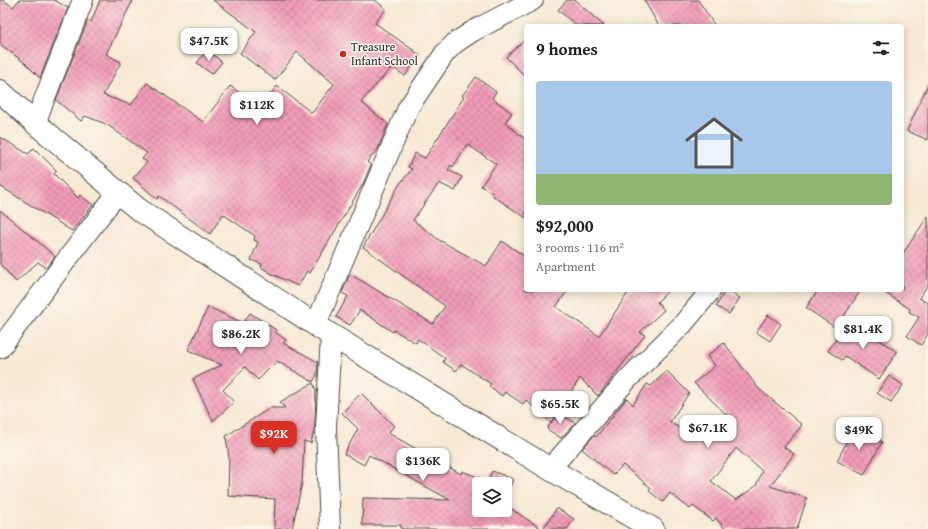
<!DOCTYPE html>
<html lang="en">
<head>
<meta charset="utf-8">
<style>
	:root { --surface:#fff; --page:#f2f2f2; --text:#202124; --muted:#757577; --accent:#d93025 }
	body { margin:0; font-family:"Gentium Book Plus",serif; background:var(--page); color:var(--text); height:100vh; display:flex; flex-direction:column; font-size:15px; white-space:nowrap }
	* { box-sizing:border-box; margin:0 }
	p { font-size:13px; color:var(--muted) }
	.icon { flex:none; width:22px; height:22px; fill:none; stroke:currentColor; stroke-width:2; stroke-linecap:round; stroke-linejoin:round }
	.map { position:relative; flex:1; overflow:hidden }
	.panel { position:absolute; left:524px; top:24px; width:380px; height:268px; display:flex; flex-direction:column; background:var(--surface); border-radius:4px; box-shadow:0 2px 10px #0003 }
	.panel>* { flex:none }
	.controls { position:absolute; left:472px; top:477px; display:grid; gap:8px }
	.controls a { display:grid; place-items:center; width:40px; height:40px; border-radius:4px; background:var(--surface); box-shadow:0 2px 10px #0003; font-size:20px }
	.price { position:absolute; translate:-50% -34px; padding:0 9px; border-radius:8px; background:#fff; color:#222; font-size:13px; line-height:26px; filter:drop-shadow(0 1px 2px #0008) }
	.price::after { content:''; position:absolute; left:50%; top:24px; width:12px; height:9px; margin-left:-6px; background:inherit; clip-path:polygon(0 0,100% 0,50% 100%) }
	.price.current { background:var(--accent); color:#fff }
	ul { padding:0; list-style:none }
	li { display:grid; align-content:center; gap:8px; height:212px; padding:0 12px }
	li span { display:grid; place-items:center; height:124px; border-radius:4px; color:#555 }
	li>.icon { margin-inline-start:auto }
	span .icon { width:72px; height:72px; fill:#fffc; stroke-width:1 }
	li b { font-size:17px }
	h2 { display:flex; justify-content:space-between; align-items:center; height:48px; padding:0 12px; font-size:17px }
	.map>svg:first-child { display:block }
	.building { fill:url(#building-cross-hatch); fill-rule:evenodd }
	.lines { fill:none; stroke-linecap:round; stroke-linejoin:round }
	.street-casing { stroke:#4a4844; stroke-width:22 }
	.secondary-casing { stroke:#4a4844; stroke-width:24 }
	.street { stroke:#fff; stroke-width:20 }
	.secondary { stroke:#fff; stroke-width:22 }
	.poi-dot { fill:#c8321e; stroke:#fbf7ec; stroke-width:1.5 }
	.labels { text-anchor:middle; stroke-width:3; stroke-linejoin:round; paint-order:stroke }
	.poi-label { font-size:12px; fill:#2b2b2b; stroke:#fbf7ec; text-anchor:start }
</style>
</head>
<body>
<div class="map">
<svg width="928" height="529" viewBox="0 0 928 529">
	<defs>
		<pattern id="building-cross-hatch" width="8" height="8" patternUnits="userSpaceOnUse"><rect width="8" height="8" fill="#f39cb8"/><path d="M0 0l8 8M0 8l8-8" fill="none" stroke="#c57f96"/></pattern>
	</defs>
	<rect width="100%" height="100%" fill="#fbf7ec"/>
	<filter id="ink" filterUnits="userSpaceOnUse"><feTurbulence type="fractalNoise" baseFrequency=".025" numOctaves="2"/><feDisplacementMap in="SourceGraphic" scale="8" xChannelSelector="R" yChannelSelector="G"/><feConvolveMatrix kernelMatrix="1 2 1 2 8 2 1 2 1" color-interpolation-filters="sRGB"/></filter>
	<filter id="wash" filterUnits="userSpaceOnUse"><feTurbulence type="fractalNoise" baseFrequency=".012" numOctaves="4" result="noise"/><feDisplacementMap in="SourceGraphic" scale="16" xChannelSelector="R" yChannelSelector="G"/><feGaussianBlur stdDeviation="0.9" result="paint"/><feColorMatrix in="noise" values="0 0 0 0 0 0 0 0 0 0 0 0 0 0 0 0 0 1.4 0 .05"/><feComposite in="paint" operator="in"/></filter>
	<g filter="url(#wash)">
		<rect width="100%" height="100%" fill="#f7e9d4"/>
		<g id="blocks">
			<path class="building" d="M0 0H3L13 7 19 0H54L68 8 40 78 25 63 0 44Z
				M100 0H133L106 54 121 62 103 95 131 105 147 83 203 122 230 86 261 107 277 86 312 113 334 84 297 52 275 80 240 53 256 32 213 0H375L386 9 375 23 420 55 405 76 392 67 361 102 388 124 378 149 367 162 371 165 363 184 310 273 307 271 298 286 272 274 261 267 262 264 251 260 258 242 254 240 255 236 223 214 210 234 159 196 157 199 133 178 147 162 142 159 147 153 106 124 85 116 81 121 56 100 88 20 91 22Z
				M567 0H575L604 26H577L558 10Z
				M644 0H698L715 26H659Z
				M526 39V77L506 57Z
				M207 50 222 62 212 74 197 63Z
				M476 77 496 92 492 98 512 113 505 122 526 140V218L493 196 494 194 481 186 496 164 467 144 453 167 451 165 448 170 462 177 455 191 439 183 413 220 439 240 486 266 502 241 526 257V290H568L556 307 599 336 630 290H669L657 302 664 310 640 332 645 335 598 396 580 378 551 423 526 400 523 404 505 392 502 396 489 386 491 384 461 364 456 371 443 362 445 358 418 339 416 343 394 330 393 332 360 310 350 325 336 317 348 296 342 293 350 274 433 324 445 306 363 247 399 185 412 169 408 167 415 153 425 158 464 97 462 96Z
				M928 84V140L907 131Z
				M0 137 28 154 34 148 57 171 54 174 78 198 80 195 93 205 72 231 0 186Z
				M0 210 55 256 46 268 38 262 16 282 0 264Z
				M928 216V285L919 298 928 303V334L921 345 907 336 919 317 909 312 910 309 881 290H902V255Z
				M726 290 740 298 729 314 716 306Z
				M818 290H861L836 328 806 308Z
				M208 307 243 323 250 313 276 330 275 332 286 340 283 343 318 362 317 374 313 382 277 361 258 380 245 367 223 390 234 402 213 421 193 379 222 365 188 350Z
				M768 315 781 324 770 341 756 332Z
				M850 320 897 352 879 379 845 356 842 360 828 351Z
				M724 343 758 388 802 425 784 447 794 454 770 486 807 498 797 529H725L716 518 713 521 693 506 690 509 670 493 663 502 649 491 651 488 623 465 613 475 582 449 594 435 596 437 627 398 633 405 647 384 651 386 667 371 689 393 670 422 695 438 697 435 708 444 735 423 694 383 715 366 707 356ZM736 448 762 471 756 486 736 500 711 481Z
				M889 376 903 385 891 402 877 393Z
				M313 383 316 390 315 425 311 443 304 441 302 483 292 529H274L275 499 228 496 229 457 226 436 270 408H285L280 402Z
				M361 393 394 426 388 433 461 474 462 471 488 481 492 471 513 479 505 500V484H479V510H505V505L542 529H401V525H362L363 498 450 500 369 455 364 465 344 454 358 429 342 413Z
				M558 412 575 423 561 438 547 429Z
				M854 427 882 442 864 475 837 461Z
				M557 508 574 519 567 529H543Z"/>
		</g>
	</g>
	<g filter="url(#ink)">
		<use href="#blocks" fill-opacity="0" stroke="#4a4844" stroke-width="1"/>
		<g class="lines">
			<defs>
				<path id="street" d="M35 123 83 0
					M316 324 408 108 445 53 455 43 473 31 533 0
					M0 348 118 192
					M550 469 627 380 683 324 711 290
					M330 529 326 427 331 335"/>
				<path id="secondary" d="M0 91 35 123 138 209 331 335 550 469 653 529"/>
			</defs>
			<use href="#street" class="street-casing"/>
			<use href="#secondary" class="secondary-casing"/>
			<use href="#street" class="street"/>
			<use href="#secondary" class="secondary"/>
		</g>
	</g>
	<circle class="poi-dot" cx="343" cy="54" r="4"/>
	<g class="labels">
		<g class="poi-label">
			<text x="351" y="51">Treasure<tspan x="351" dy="14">Infant School</tspan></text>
		</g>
	</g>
</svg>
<div class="controls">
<a><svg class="icon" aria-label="layers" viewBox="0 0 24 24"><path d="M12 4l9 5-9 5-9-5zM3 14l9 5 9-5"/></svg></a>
</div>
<b class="price" style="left:209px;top:62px">$47.5K</b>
<b class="price" style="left:257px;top:126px">$112K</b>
<b class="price" style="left:863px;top:350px">$81.4K</b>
<b class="price" style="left:241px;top:355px">$86.2K</b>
<b class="price" style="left:560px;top:425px">$65.5K</b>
<b class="price" style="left:708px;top:449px">$67.1K</b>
<b class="price" style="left:859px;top:451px">$49K</b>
<b class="price current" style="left:274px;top:455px">$92K</b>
<b class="price" style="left:423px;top:482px">$136K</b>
<section class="panel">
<h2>9 homes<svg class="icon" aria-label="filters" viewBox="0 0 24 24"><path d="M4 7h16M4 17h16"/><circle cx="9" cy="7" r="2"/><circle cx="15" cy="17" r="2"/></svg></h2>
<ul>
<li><span style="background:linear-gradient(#a9c7e8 75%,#8fb573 0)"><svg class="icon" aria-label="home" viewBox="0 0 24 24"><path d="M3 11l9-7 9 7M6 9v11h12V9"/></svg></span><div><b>$92,000</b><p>3 rooms · 116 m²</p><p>Apartment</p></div></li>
</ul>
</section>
</div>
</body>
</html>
